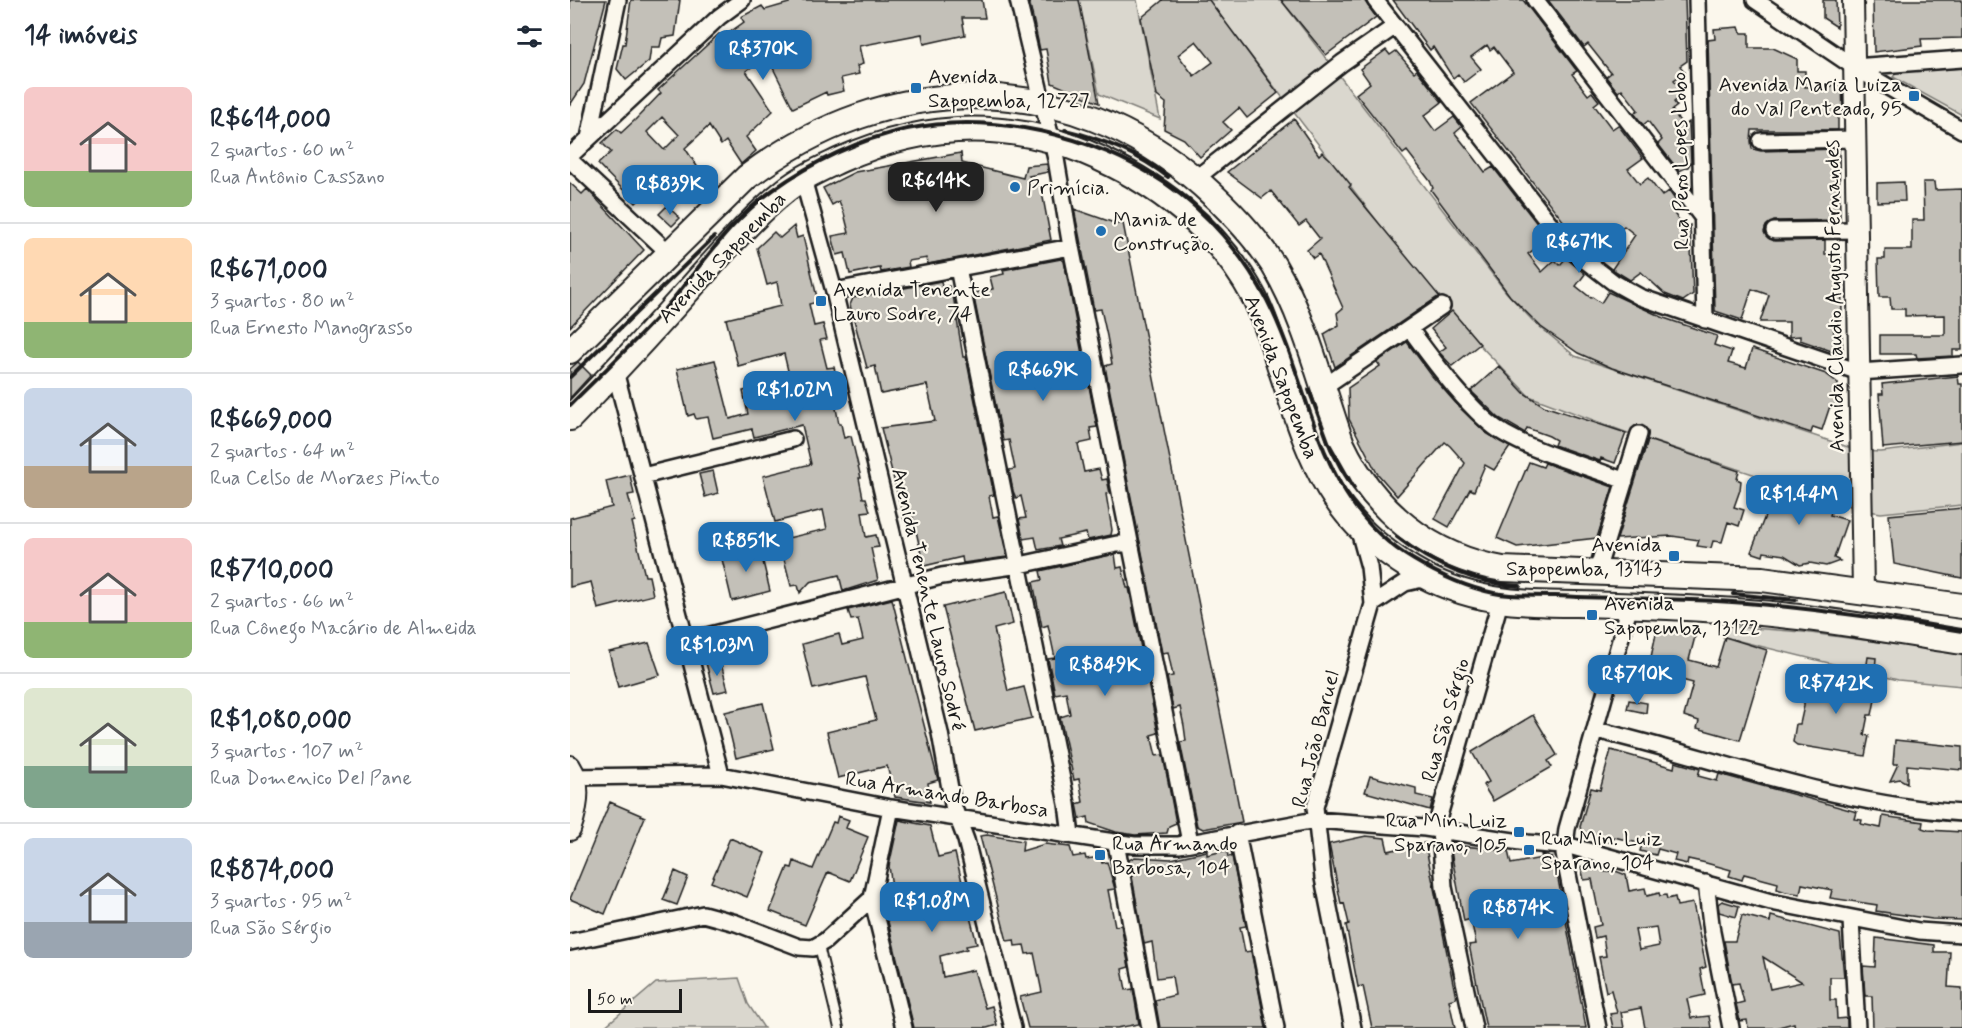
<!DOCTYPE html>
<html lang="pt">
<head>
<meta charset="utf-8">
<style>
	:root { --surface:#fff; --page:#f6f6f7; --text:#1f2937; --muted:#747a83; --line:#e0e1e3; --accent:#1f6fb2 }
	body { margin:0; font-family:Mynerve,sans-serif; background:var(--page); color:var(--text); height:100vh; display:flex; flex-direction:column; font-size:22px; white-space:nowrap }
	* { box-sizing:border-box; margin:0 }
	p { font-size:20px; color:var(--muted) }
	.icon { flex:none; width:33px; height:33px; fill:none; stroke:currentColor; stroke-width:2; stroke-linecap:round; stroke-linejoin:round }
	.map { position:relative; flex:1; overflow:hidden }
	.side { display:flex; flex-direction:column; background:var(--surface); width:570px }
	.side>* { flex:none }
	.scale { position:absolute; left:18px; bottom:15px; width:94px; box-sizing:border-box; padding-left:6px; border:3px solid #1c1c1c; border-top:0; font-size:16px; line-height:21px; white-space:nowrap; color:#1c1c1c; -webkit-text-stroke:4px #fbf7ec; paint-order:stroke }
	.price { position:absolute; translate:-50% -51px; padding:0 14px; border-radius:12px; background:var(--accent); color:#fff; font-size:20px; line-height:39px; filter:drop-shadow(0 2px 3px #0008) }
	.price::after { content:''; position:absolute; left:50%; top:36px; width:18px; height:14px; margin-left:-9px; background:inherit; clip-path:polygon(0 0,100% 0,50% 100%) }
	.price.selected { background:#222; color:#fff }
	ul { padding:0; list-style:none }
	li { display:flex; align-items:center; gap:18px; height:150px; padding:0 24px }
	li+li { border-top:2px solid var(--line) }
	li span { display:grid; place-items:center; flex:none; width:168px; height:120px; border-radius:9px; color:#555 }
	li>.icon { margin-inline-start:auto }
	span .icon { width:72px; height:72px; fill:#fffc; stroke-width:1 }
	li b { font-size:26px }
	h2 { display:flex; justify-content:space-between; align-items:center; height:72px; padding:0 24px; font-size:26px }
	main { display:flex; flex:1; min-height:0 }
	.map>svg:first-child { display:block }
	.green { fill:#dad7ce; stroke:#7b7a75; stroke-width:1.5 }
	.building { fill:#c3c0b8; stroke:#1c1c1c; stroke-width:1.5; fill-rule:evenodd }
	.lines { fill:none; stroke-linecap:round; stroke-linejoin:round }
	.service-casing { stroke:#1c1c1c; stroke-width:12 }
	.minor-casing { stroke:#1c1c1c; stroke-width:20 }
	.tertiary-casing { stroke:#1c1c1c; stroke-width:24 }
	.primary-casing { stroke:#1c1c1c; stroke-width:28 }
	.service { stroke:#fbf7ec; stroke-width:8 }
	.minor { stroke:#fbf7ec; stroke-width:15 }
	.tertiary { stroke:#fbf7ec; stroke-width:20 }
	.primary { stroke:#fbf7ec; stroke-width:24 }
	.rail { stroke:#1c1c1c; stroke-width:4 }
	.poi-dot { fill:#1f6fb2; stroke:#fbf7ec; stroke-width:2 }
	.labels { text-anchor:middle; stroke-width:4.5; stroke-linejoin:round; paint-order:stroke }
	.poi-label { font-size:21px; fill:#1c1c1c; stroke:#fbf7ec; text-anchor:start }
	.street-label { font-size:21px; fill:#1c1c1c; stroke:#fbf7ec }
</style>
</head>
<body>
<main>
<section class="side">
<h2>14 imóveis<svg class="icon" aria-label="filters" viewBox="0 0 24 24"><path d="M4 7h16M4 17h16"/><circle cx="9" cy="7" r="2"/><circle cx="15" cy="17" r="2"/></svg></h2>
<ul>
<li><span style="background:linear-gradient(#f6c9c9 70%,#8fb573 0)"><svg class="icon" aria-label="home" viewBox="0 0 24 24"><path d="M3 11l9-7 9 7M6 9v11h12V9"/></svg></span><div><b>R$614,000</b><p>2 quartos · 60 m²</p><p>Rua Antônio Cassano</p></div></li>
<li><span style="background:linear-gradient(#ffd9b3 70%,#8fb573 0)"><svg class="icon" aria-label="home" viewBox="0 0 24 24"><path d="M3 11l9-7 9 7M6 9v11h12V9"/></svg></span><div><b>R$671,000</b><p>3 quartos · 80 m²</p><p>Rua Ernesto Manograsso</p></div></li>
<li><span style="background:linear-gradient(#c9d6e8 65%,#b9a48a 0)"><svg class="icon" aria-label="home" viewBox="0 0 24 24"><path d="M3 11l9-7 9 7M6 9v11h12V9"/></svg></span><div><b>R$669,000</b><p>2 quartos · 64 m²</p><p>Rua Celso de Moraes Pinto</p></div></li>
<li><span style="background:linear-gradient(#f6c9c9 70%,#8fb573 0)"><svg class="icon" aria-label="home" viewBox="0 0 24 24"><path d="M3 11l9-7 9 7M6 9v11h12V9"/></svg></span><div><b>R$710,000</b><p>2 quartos · 66 m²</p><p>Rua Cônego Macário de Almeida</p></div></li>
<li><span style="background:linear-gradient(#dfe7d0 65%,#7fa58c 0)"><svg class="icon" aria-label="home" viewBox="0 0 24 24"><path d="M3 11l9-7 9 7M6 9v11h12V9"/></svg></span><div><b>R$1,080,000</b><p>3 quartos · 107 m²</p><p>Rua Domenico Del Pane</p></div></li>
<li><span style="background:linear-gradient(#c9d6e8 70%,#9aa5b1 0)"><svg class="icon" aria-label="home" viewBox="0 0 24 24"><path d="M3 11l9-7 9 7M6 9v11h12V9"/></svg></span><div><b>R$874,000</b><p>3 quartos · 95 m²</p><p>Rua São Sérgio</p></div></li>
</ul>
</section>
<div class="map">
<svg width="1392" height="1028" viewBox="0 0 1392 1028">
	<rect width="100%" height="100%" fill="#fbf7ec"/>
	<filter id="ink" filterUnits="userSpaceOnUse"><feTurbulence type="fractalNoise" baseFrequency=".0167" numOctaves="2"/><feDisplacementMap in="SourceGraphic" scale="12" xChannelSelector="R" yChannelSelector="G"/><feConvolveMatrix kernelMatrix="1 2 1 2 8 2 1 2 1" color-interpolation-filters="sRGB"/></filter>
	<g filter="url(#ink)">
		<path class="green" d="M509 0H567L590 119 529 94Z
			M638 0H711L936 292 963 321 1005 356 1290 451 1311 452 1392 442V505L1311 513 1292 510 1055 432 959 396 872 306Z
			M1392 68V115L1323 77 1327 72Z
			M1156 626 1233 632 1392 653V686L1328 680 1153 637Z
			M169 978 178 1004 194 1028H33L86 983Z"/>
		<path class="building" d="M0 0H36L14 84 0 105Z
			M61 0H110L105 36 92 38 90 47H81L79 61 56 80 47 69 53 44H55Z
			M217 0H412L415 18H392L395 35 354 44 352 34 289 46 293 64 287 66 289 74 271 78 274 91 257 95 256 92 223 108 197 56 176 71 203 111 176 137 186 151 171 164 156 141 151 145 139 126 115 148 134 177 103 206 82 188 66 203 28 164 41 152 32 143 47 129 51 133 65 120 91 93 88 90 149 34 153 37 174 22 171 17 192 6 195 10 219 3ZM92 117 109 135 94 150 77 132Z
			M459 0H509L529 103 482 83 476 49 470 50Z
			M593 0H639L708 93 677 118 669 108 653 122 661 130 630 157 614 139 594 129 596 103 587 96 571 18ZM626 41 643 62 624 76 608 55Z
			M711 0H794L806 17 756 55Z
			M823 0H953L1007 71 1002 74 1018 95 1022 92 1029 101 1024 105 1042 129 1048 125 1073 158 1058 169 1070 184 1078 178 1092 196 1099 191 1106 201 1099 207 1115 228 1120 225 1123 294 1113 301 1095 294 1071 272 1060 280 1042 269 1065 235 1054 226 1028 258 1012 245 901 103 943 72 924 47 920 50 917 45 901 57 911 69 894 82 888 74 883 78 863 47 860 50Z
			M978 0H1115L1117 61 1110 66 1115 72 1104 80 1111 89 1106 92 1110 97 1104 102 1107 106 1102 110 1113 126 1119 122 1121 162 1118 167 1109 171 1088 144 1092 140 1078 121 1073 125 1064 113 1068 110 1052 89 1048 92 1036 77 1041 73 1018 44 1014 47Z
			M1253 0H1266L1267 27 1253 18Z
			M1303 0H1392V38L1351 39 1352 46 1304 52Z
			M1169 27 1171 33H1179V48H1203L1227 59V71H1235V87L1262 86V82H1272L1273 116H1268V130H1182L1181 141 1182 149 1191 151 1269 149 1270 220 1204 221 1196 226 1194 232 1196 236 1204 241 1255 240V254L1271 255 1272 317 1263 318 1264 336H1272L1273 355 1230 340V336L1219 337V322H1190L1199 295 1182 289 1172 320 1145 311 1138 40 1145 39 1144 29Z
			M816 50 820 55 826 51 844 72 847 70 872 102 854 116 865 131 884 117 892 127 885 133 904 157 915 172 923 167 972 230 964 237 970 245 958 254 972 272 985 260 990 265 996 258 1015 274 1006 286 1021 298 1022 297 1031 303 1038 292 1094 318 1147 336 1144 345 1162 351 1158 363 1176 368 1182 349 1256 374 1268 383 1267 409 1260 406 1252 430 1243 427 1241 433 1042 368 1008 353 971 327 940 296 861 190 863 188 860 181 837 151 833 154 786 94 800 83 790 69Z
			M724 119 749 155 752 152 760 159 781 185 779 187 869 296 765 367 754 334 769 325 767 313 773 308 749 254 743 258 737 250 750 239 736 221 729 226 701 191 692 198 657 172Z
			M391 153 392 163 453 178 456 166 477 164 478 172 459 176 471 187 481 240 358 264 357 258 338 261 339 267 311 272 310 268 280 274 275 253 267 255 262 236 279 233 274 213 269 201 262 205 253 188 285 172Z
			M1334 182 1335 201 1307 202V183Z
			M1353 182H1364L1365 190 1392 189V350H1383V356L1347 358 1346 354H1310V335H1375V315L1335 316V309H1321L1320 297H1309L1308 259H1315V250H1342V220H1354Z
			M0 183 12 194 17 189 74 250 0 327Z
			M97 206 110 218 102 226 89 214Z
			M504 209 547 224 553 223 672 822 633 829 627 826 610 742 616 741 614 726 610 707 603 709 597 677 603 676 598 652 592 653 537 377 535 366 542 364 537 336 531 309 524 310Z
			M224 226 227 238 233 236 248 302 239 304 244 326 253 324 257 339 250 340 257 368 264 367 267 380 261 382 269 424H271L274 438 281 436 291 478H289L293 498H296L300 511 292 512 296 537 306 535 309 547 301 548 308 580 273 591 269 575 240 582 230 593 228 585 221 586 209 540 257 529 253 510 205 522 193 476 241 464 232 425 184 437 182 429 143 438 138 417 126 419 124 414 118 416 107 369 145 360 160 419 178 414 173 391 220 379 214 354 168 366 156 319 211 306 207 282 197 285 187 248 204 232 210 238Z
			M491 259 494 261 512 354 505 356 510 383 518 381 527 427 520 428 522 441 508 444 514 472 529 469 532 480 537 479 540 493 536 494 542 530 541 535 518 540 516 533 488 539 490 546 468 550 465 537 453 539 449 519 456 518 451 496 446 498 443 491 439 470 445 469 439 440 433 441 403 293 423 289 420 277 434 274 433 270Z
			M371 281 372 287 379 286 380 295H383L393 357H396L424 495 419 496 423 517 428 516 437 557 393 563 392 557 354 566 343 518 334 520 311 428 365 421 357 385 311 394 305 366 297 368 280 305 283 298Z
			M882 311 910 344 882 366 869 352 876 347 861 329Z
			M837 342 862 376 890 408 916 433 940 447 924 470 915 465 904 491 900 489 879 527 865 519 895 463 880 446 875 442 827 496 807 473 779 419 778 388 810 366 807 362Z
			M8 362 21 375 0 398V369Z
			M929 366 954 393 974 406 1056 433 1045 463 1031 458 1030 461 984 445 986 440 979 436 957 428 955 433 929 418 901 391Z
			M1388 376 1389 384H1392V441L1313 448 1309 394H1313L1312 384Z
			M1078 440 1169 471 1167 479 1171 481 1170 490 1164 507 1174 510 1169 526 1158 522 1152 542 1143 541 1141 548 1127 546 1129 540 1102 536 1047 539Z
			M959 462 973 467 975 463 1043 487 1027 538 947 547 927 538Z
			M143 471 148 493 135 497 129 474Z
			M60 475 64 494 58 495 65 521 62 522 75 576H79L83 595 28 609 21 582 0 587V518L42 507 36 481Z
			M1195 480 1265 501 1260 515 1277 520 1264 558 1270 561 1256 566 1240 563 1230 565 1214 555 1194 552 1193 556 1181 552 1195 516 1197 496 1191 494Z
			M1392 508V578L1324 564 1319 515Z
			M189 545 200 591 162 601 151 555Z
			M545 554 547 568 552 567 557 588H559L588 733 581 735 586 756 593 755 606 823 599 826 597 833 565 835 546 832 519 823 518 817 510 819 507 804 513 802 509 779 504 780 490 717 500 714 496 692 485 694 478 659 485 658 478 625 472 627 463 582 472 580 470 571Z
			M436 592 443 624 424 629 438 691 454 687 462 718 405 731 373 607Z
			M322 599 368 780 358 783 360 802 325 797 317 766 268 778 257 732 306 720 295 677 243 689 232 644 269 634 272 645 293 640 288 619 281 620 278 610Z
			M1087 629 1126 633 1119 660 1146 667 1155 637 1197 650 1170 740 1127 728 1129 721 1114 716 1123 683 1078 671Z
			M79 643 90 675 48 687 39 652Z
			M1298 657 1306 658 1303 694 1306 695 1302 715H1298L1294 735 1299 736 1295 756 1227 745 1223 742 1226 724H1230L1234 706V702L1230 701 1234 678 1293 691Z
			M150 660 158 690 144 693 136 663Z
			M1059 700 1077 703 1076 713 1057 709Z
			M193 703 204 749 166 758 155 712Z
			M963 715 987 755 978 761 982 767 923 801 913 785 919 782 902 752Z
			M1325 740 1392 747V770L1337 765V783L1330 779 1320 781 1328 764H1323Z
			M1041 750 1104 768 1105 762 1130 769 1128 776 1147 781 1149 774 1287 812 1285 819 1292 820 1291 824 1311 828 1313 816 1353 822 1352 828 1358 830 1392 832V920L1362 919 1306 911 1307 905 1260 898 1262 890 1232 884 1230 894 1216 892 1207 889 1208 883 1174 874 1172 880 1159 876 1161 870 1136 863 1118 859 1117 864 1104 861 1106 854 1088 849 1086 855 1070 851 1072 844 1044 837 1042 843 1013 834 1010 827 1021 788 1030 790Z
			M800 776 846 788V795L863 799 860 810 795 792Z
			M40 802 75 817 35 914 0 899Z
			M268 816 279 820 276 828 298 837 280 881 258 872 235 925 200 911 218 867 222 868 224 861 243 869 263 822 266 823Z
			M329 820 360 826 368 857 385 853 394 890 387 891 392 911 398 909 407 944 396 946 397 949 370 956 373 977 404 970 415 1008 422 1006 427 1025 417 1028H344L313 901V896L323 894 319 866Z
			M417 835 453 841 452 851 475 844 500 847 503 857 515 855 516 859 531 857 532 863 537 862 545 889 538 890 545 926 551 925 559 967 552 969 556 990 563 989 569 1024 547 1028H458L450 997 472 992 464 953 456 954 454 945 445 946 444 940 437 941 410 836Z
			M796 836 815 838 818 851 855 843 886 998 879 1000 885 1028H802L793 986 788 987 776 925 779 924 774 903 771 904 759 844Z
			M160 838 195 853 177 897 141 882Z
			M885 845 938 851 941 864 972 858 971 854 981 857 985 863 1016 1028H916L899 945 906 944 901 919 894 921 882 857 881 849Z
			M657 850 658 857 662 856 676 926 670 927 675 952 681 951 696 1028H590L585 1000 605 995 602 976 587 978 582 942 574 944 559 860 565 857 601 859 637 851V855Z
			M1017 863 1034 868 1035 872 1043 870 1056 875 1059 891 1075 888 1077 896 1089 893 1090 896 1096 895 1097 899 1105 897 1107 906 1123 903 1136 967 1130 969 1135 995 1117 999 1121 1018 1139 1016 1141 1028H1075L1071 1008 1051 1012 1054 1028H1043L1040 1014 1047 1013 1041 990 1036 992 1029 957 1036 956 1033 936 1025 938 1023 927 1031 925 1022 879 1014 880 1011 867ZM1086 927 1089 946 1069 950 1065 930Z
			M105 871 118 877 107 905 93 900Z
			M1152 901 1169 906 1166 917 1149 912 1148 904Z
			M1172 915 1200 922 1201 916 1270 934 1274 977H1260V1000H1266L1267 1019 1277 1018V1028H1225L1224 1023 1205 1028H1178L1177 1020 1170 1021 1166 1004 1174 1002 1169 983 1162 984 1154 941H1165ZM1193 957 1232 982 1200 989Z
			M1306 938 1364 945V952H1380L1378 987 1392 988V1028H1303L1302 996H1295L1293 966 1305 967Z"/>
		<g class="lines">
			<defs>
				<path id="service" d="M249 946 269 1028"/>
				<path id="minor" d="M448 0 486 159 501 247 620 842
					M805 0 999 248 1043 282 1070 297 1289 372 1392 365
					M965 0 1132 217
					M1127 0 1135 320
					M1185 0 1284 67 1392 130
					M1284 67 1392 59
					M19 138 48 0
					M1191 141 1285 139
					M0 156 149 17 172 0
					M0 160 99 253
					M233 179 264 291 370 733 383 805 396 840 443 1028
					M625 179 772 63 824 27
					M1204 231 1287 230
					M388 268 497 804 501 835
					M264 291 501 247
					M840 329C862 359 903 416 935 434 972 455 1015 465 1055 481
					M45 371 151 775
					M752 388 872 306
					M73 476 223 439
					M1027 571 1069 434
					M803 604 835 583 857 578
					M117 641 372 576 450 565 547 544H561
					M1026 730C1148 759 1266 805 1392 813
					M0 777 151 775 321 808 564 845H609L745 820 855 828 957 843 1003 847 1201 902 1349 931 1392 934
					M321 808 302 898 334 1028
					M667 833 706 1028
					M546 843 580 1028
					M1136 883 1142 932 1161 1028
					M1281 920 1287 1028
					M0 942 133 914 166 923 229 947 243 948 255 941 302 898
					M783 1028 753 878 745 807 803 604 799 567 789 531
					M904 1028 874 887 869 816 930 602
					M1028 1028 994 854 997 829 1060 605"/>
				<path id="tertiary" d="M1283 0 1293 591
					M0 766C12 784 7 810 0 830"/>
				<path id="primary" d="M0 351 177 177C318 70 497 66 632 185 659 209 684 235 704 266 736 320 751 385 772 444 803 510 860 557 933 569L1192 579 1392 606
					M0 418C43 374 84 329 125 283 154 251 182 217 216 190 232 177 251 169 270 160 350 124 432 118 515 152 585 181 648 229 684 297 696 320 703 346 711 370 741 459 757 517 842 569 910 610 969 602 1045 605 1100 607 1156 609 1211 615 1271 621 1332 633 1392 642"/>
			</defs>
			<use href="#service" class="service-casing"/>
			<use href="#minor" class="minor-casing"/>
			<use href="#tertiary" class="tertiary-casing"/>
			<use href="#primary" class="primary-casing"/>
			<use href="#service" class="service"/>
			<use href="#minor" class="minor"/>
			<use href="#tertiary" class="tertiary"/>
			<use href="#primary" class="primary"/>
			<path class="rail" d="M495 130C533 139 567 153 598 177
				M0 377 144 237
				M739 390 759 444 784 488
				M0 405C31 374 63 344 92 312 128 271 158 222 203 190 242 162 290 139 337 129 422 111 523 135 595 183 638 212 673 255 697 300 744 391 745 502 844 560 869 575 895 587 924 593 943 597 965 595 985 596 1048 599 1112 598 1176 603 1248 609 1320 620 1392 631
				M827 537C861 564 906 584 950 586
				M1163 594 1226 600"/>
		</g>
	</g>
	<g class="poi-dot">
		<rect x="340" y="82" width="12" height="12" rx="3"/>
		<rect x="1338" y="90" width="12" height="12" rx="3"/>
		<circle cx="445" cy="187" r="6"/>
		<circle cx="531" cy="231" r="6"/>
		<rect x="245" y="295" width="12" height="12" rx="3"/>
		<rect x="1098" y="550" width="12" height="12" rx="3"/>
		<rect x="1016" y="609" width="12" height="12" rx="3"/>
		<rect x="943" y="826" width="12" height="12" rx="3"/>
		<rect x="953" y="844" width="12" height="12" rx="3"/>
		<rect x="524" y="849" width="12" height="12" rx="3"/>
	</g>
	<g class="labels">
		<g class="poi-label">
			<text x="358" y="83">Avenida<tspan x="358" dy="24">Sapopemba, 12727</tspan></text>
			<text x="1332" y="91" text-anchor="end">Avenida Maria Luiza<tspan x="1332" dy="24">do Val Penteado, 95</tspan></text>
			<text x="457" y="194">Primícia.</text>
			<text x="543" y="226">Mania de<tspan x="543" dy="24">Construção.</tspan></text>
			<text x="263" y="296">Avenida Tenente<tspan x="263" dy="24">Lauro Sodre, 74</tspan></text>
			<text x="1092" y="551" text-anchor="end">Avenida<tspan x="1092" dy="24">Sapopemba, 13143</tspan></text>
			<text x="1034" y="610">Avenida<tspan x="1034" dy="24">Sapopemba, 13122</tspan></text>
			<text x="937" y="827" text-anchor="end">Rua Min. Luiz<tspan x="937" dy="24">Sparano, 105</tspan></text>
			<text x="971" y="845">Rua Min. Luiz<tspan x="971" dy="24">Sparano, 104</tspan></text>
			<text x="542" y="850">Rua Armando<tspan x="542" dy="24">Barbosa, 104</tspan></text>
		</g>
		<g class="street-label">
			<text transform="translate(1110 161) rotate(-91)" y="7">Rua Pero Lopes Lobo</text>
			<text transform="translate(152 257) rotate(-46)" y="7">Avenida Sapopemba</text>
			<text transform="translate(1264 296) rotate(-91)" y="7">Avenida Claudio Augusto Fernandes</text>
			<text transform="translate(712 377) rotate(69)" y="7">Avenida Sapopemba</text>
			<text transform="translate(359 599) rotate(77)" y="7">Avenida Tenente Lauro Sodré</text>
			<text transform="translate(875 720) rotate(-74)" y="7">Rua São Sérgio</text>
			<text transform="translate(745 739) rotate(-76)" y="7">Rua João Baruel</text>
			<text transform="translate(377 794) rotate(9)" y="7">Rua Armando Barbosa</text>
		</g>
	</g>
</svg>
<div class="scale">50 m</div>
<b class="price" style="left:193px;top:81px">R$370K</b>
<b class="price selected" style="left:366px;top:213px">R$614K</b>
<b class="price" style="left:100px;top:216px">R$839K</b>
<b class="price" style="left:1009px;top:274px">R$671K</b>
<b class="price" style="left:473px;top:402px">R$669K</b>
<b class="price" style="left:225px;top:422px">R$1.02M</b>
<b class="price" style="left:1229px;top:526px">R$1.44M</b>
<b class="price" style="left:176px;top:573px">R$851K</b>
<b class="price" style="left:147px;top:677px">R$1.03M</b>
<b class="price" style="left:535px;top:697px">R$849K</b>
<b class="price" style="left:1067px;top:706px">R$710K</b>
<b class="price" style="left:1266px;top:715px">R$742K</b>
<b class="price" style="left:362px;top:933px">R$1.08M</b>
<b class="price" style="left:948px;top:940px">R$874K</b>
</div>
</main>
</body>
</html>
